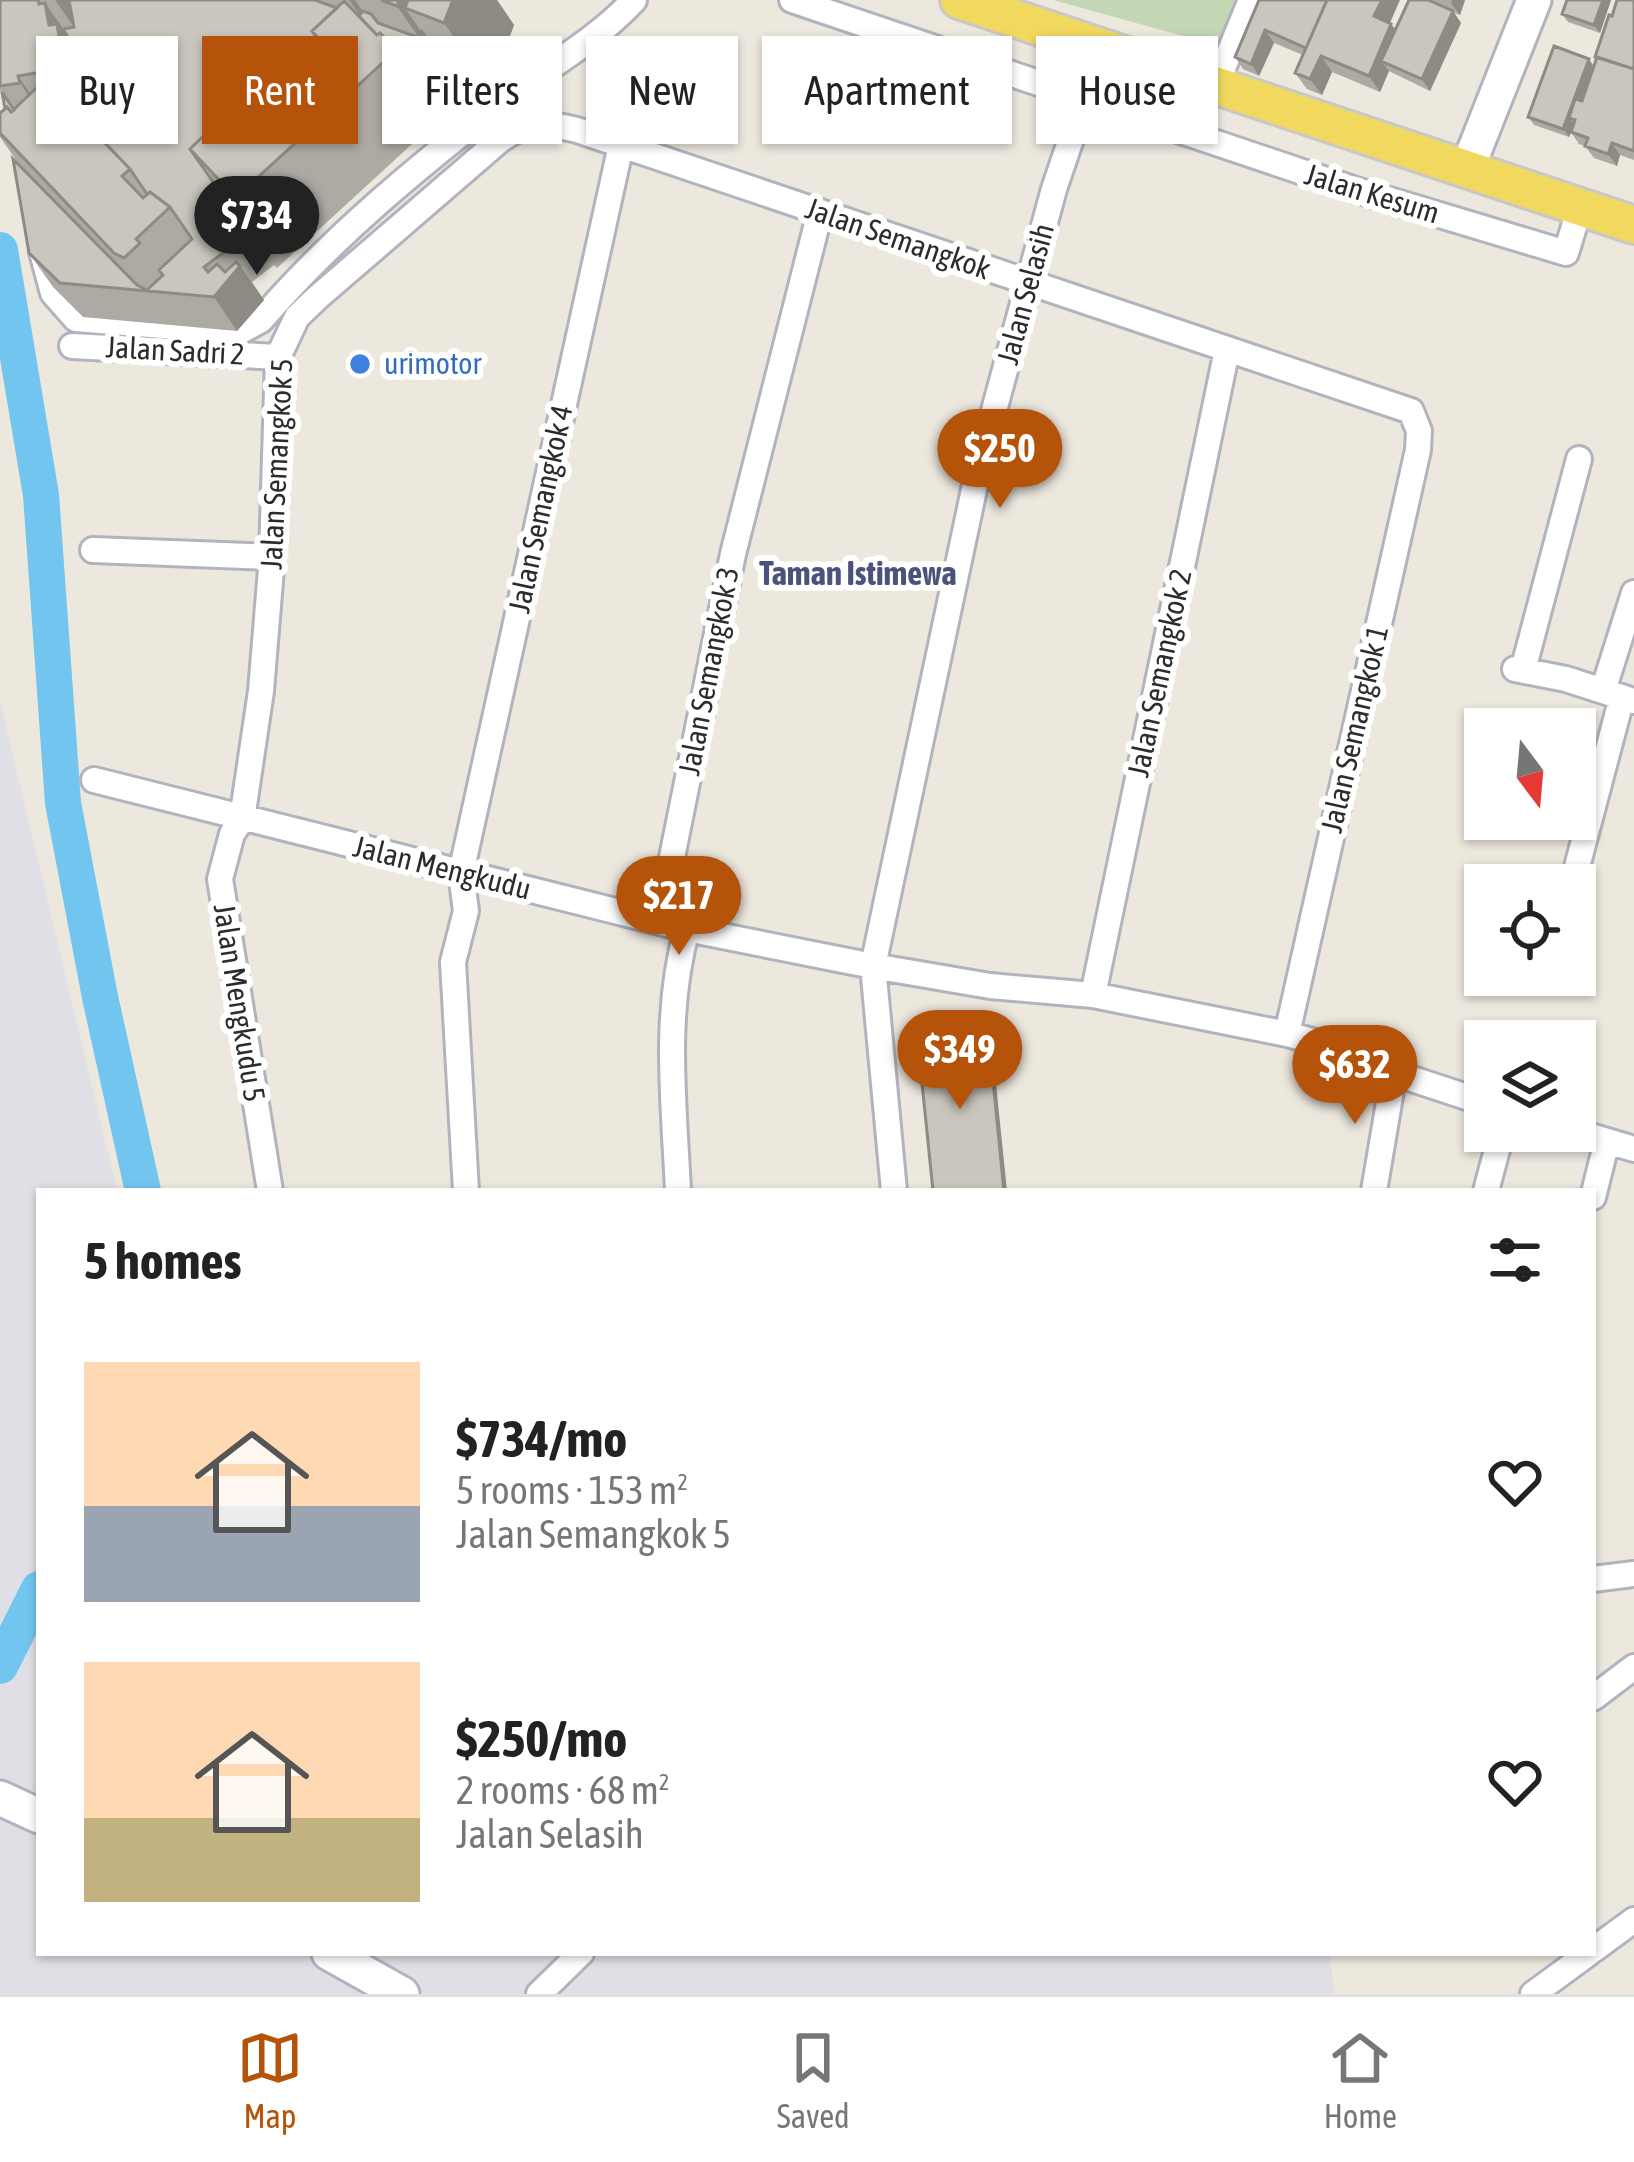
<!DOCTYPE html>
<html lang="en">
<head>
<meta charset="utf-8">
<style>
	:root { --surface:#fff; --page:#f6f6f6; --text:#222; --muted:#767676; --line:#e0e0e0; --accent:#b45309 }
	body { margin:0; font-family:"Asap Condensed",sans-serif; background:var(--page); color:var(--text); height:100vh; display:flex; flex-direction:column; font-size:45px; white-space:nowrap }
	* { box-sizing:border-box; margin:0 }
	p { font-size:39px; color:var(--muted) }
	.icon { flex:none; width:66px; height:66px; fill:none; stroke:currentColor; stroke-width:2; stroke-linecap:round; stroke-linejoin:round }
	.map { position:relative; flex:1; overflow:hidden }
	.panel { position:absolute; left:36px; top:1188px; width:1560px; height:768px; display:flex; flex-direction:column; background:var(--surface); border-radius:0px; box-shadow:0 3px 9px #0004 }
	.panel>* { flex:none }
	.top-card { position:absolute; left:36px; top:36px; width:1563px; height:108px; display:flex; gap:24px }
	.needle { width:78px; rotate:164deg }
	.controls { position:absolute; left:1464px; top:708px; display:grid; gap:24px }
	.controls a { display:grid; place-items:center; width:132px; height:132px; border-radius:0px; background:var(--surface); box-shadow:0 3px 9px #0004; font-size:60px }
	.price { position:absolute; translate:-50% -102px; padding:0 27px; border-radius:42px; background:var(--accent); color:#fff; font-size:39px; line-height:78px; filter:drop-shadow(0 3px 6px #0008) }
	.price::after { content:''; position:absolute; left:50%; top:72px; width:36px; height:27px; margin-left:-18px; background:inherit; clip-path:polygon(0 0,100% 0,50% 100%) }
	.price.selected { background:#222; color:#fff }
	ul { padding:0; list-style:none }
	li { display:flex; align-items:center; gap:36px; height:300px; padding:0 48px }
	li span { display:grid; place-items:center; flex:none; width:336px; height:240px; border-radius:0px; color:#555 }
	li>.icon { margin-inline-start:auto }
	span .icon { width:144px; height:144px; fill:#fffc; stroke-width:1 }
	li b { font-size:51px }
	h2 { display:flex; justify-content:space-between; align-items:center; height:144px; padding:0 48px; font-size:51px }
	.pill { padding:0 42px; border-radius:0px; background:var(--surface); box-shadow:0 3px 9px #0004; font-size:42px; line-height:108px }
	.pill.selected { background:var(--accent); color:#fff }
	.dock { display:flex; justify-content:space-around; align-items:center; height:168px; border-top:3px solid var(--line); background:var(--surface); font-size:33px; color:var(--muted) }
	.dock a { display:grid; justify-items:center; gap:6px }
	.dock .selected { color:var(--accent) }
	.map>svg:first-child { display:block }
	.industrial { fill:#e1dfe6 }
	.cemetery { fill:#c3d7b5 }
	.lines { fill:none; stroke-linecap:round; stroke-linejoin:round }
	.river { stroke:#72c5ef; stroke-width:36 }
	.street-casing { stroke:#b2b3bf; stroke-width:30 }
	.secondary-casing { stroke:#b2b3bf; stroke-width:39 }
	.primary-casing { stroke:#c8c8c8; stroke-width:42 }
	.street { stroke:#fff; stroke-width:24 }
	.secondary { stroke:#fff; stroke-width:33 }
	.primary { stroke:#f1d960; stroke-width:36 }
	.wall { fill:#adaaa3 }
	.shaded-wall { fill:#8d8b84 }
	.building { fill:#c9c6bd; stroke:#8d8b84; stroke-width:3 }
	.shop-dot { fill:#3f7fe0; stroke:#fff; stroke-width:4.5 }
	.labels { text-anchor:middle; stroke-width:12; stroke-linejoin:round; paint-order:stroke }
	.street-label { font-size:30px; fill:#2c2c2c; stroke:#fff }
	.shop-label { font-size:30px; fill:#366cbe; stroke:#fff; text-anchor:start }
	.neighbourhood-label { font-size:33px; font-weight:bold; fill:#4c517d; stroke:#fff }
</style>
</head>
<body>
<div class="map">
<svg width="1634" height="1994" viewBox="0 0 1634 1994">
	<rect width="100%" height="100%" fill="#ede8de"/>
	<path class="industrial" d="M0 701 117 1191H39V1953H1330L1334 1994H0Z"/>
	<path class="cemetery" d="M1053 0H1238L1219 46Z"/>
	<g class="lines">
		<path class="river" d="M0 250 41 495 63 803 100 997 143 1191
			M0 1666 39 1589"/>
		<defs>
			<path id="street" d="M792 0 1353 189 1566 253 1580 207
				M1216 85 1251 0
				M42 252 53 293 76 319 239 332 261 320C333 236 421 164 509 96 551 65 598 39 634 0
				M72 346 278 357
				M93 550 272 557
				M1515 669 1566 679 1634 701
				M1523 670 1579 459
				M1603 691 1634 593
				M94 780 687 929 873 966 990 986 1093 995 1287 1034 1352 1052 1394 1073 1485 1103
				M1573 882 1622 697
				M659 922 733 554 820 212
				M1093 995 1227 350
				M1574 1131 1634 1149
				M270 1191 220 879 232 834 242 819 261 691 272 557 278 357 297 317 318 297 500 140C527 121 546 122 577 130L1411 411 1419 431 1418 450 1287 1034
				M466 1191 453 962 466 911 461 873 621 145
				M678 1191C674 1103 663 1015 687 929
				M894 1191 873 966 979 466 1054 189 1102 48
				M1374 1191 1394 1073
				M1486 1191 1502 1131
				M1593 1197 1607 1141
				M1593 1579 1634 1574
				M1593 1698 1634 1667
				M1593 1950 1634 1920
				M539 1994 581 1953
				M1533 1994 1589 1953"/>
			<path id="secondary" d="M1467 169 1534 0
				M0 1798 39 1816
				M329 1953 402 1994"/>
			<path id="primary" d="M959 0 1634 225"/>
		</defs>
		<use href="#street" class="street-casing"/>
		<use href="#secondary" class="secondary-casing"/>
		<use href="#primary" class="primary-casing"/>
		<use href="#street" class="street"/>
		<use href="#secondary" class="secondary"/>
		<use href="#primary" class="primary"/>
	</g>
	<path class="wall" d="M0 0H497L514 25 490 88 448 118 438 115 434 119 436 122 277 268 274 265 252 282 264 300 237 331 83 317 53 287 29 253 21 167 0 137V113L5 109 0 90Z
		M1259 0 1390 23 1396 30 1409 0H1465L1460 15 1454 13 1461 23 1430 91 1389 71 1380 92 1332 72 1322 95 1307 89 1295 73 1303 55 1274 43 1259 76 1243 69 1235 57Z
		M1611 0 1600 33 1568 22 1562 14Z
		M1634 0V160L1620 155 1617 166 1594 158 1585 146 1579 144 1571 132 1574 124 1569 137 1534 125 1528 117 1594 66 1612 16Z"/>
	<path class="shaded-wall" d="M38 0 46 9 45 3 91 68 110 134 64 68Z
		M55 0H87L97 60Z
		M349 0H355L386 45 384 50Z
		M399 0H407L415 12 405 8 445 66 443 72 397 6Z
		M453 0H497L514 25 490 88 444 23Z
		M1382 0H1400L1386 32 1374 16Z
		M1452 0H1465L1460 15 1451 3Z
		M1603 0H1611L1600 33 1594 25Z
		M1453 11 1461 23 1430 91 1422 79Z
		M1391 24 1403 40 1381 61 1389 71 1380 92 1369 76Z
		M1265 30 1274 43 1259 76 1251 64Z
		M1321 56 1332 72 1322 95 1310 79Z
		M1589 59 1594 67 1575 120 1569 118 1574 124 1569 137 1563 129Z
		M18 76 53 126 51 128 20 83Z
		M1612 143 1620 155 1617 166 1608 154Z
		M240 266 264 300 237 331 214 297Z
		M989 1041 992 1045 1007 1191H1004Z"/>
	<path class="building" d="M0 0H38L39 4 45 3 49 25 57 24 64 68 18 76 20 83 0 86Z
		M69 0H315L337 8 312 31 318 40 297 61 289 52 224 113 231 122 226 126 220 120 190 149 239 219 251 232 204 267 208 272 217 264 225 272 236 262 240 266 214 297 60 283 29 253 13 159 137 285 147 290 163 275 159 270 192 239 170 207 150 192 147 194 130 169 69 106 68 108 65 104 87 100 79 56 63 29 74 27Z
		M381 0H399L397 6Z
		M408 0H453L444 23 405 8Z
		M1259 0H1327L1306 48 1265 30 1251 64 1235 57Z
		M1327 0H1382L1374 16 1391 24 1369 76 1321 56 1310 79 1295 73Z
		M1409 0H1428L1453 11 1422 79 1381 61Z
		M1567 0H1603L1594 25 1562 14Z
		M1617 0H1634V69L1595 57 1609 15 1612 16Z
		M344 1 377 35 380 33 394 47 387 54 390 56 231 202 216 187 221 182 190 149 220 120 226 126 232 121 224 113 289 52 297 61 319 39 312 31Z
		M363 11 371 14 378 23 420 38 422 32 428 40 467 55 425 84 418 83 394 47 380 33 377 35 359 16Z
		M1554 46 1589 59 1563 129 1528 117Z
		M1597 57 1634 69V151L1612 143 1608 154 1585 146 1588 138 1571 132 1575 120 1569 118 1575 99 1582 101Z
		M45 80 63 101 56 108 61 114 69 106 130 169 122 176 143 198 150 192 170 207 136 239 140 243 124 258 114 253 0 133V113L7 107 11 112Z
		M2 92 14 110 11 112 7 107 5 109Z
		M954 1030 989 1041 1004 1191H933L917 1034Z"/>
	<circle class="shop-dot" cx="360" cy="364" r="12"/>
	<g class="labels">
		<g class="street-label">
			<text transform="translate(1372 194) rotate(17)" y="10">Jalan Kesum</text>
			<text transform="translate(898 239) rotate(19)" y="10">Jalan Semangkok</text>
			<text transform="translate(1026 294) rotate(-75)" y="10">Jalan Selasih</text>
			<text transform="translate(175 351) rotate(3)" y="10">Jalan Sadri 2</text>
			<text transform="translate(277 464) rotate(-87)" y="10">Jalan Semangkok 5</text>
			<text transform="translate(541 509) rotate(-78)" y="10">Jalan Semangkok 4</text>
			<text transform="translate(709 671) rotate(-79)" y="10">Jalan Semangkok 3</text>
			<text transform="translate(1160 673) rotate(-78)" y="10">Jalan Semangkok 2</text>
			<text transform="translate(1355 729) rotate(-77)" y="10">Jalan Semangkok 1</text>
			<text transform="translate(442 868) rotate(14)" y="10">Jalan Mengkudu</text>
			<text transform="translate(239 1003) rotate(81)" y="10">Jalan Mengkudu 5</text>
		</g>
		<g class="shop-label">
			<text x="384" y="374">urimotor</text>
		</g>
		<g class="neighbourhood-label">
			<text x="858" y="585">Taman Istimewa</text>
		</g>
	</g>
</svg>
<div class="controls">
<a><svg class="needle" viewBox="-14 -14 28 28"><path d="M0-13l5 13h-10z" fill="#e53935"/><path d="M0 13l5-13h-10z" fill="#767676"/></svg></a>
<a><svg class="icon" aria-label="locate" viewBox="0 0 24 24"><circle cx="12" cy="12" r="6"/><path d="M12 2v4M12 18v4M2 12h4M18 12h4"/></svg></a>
<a><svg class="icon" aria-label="layers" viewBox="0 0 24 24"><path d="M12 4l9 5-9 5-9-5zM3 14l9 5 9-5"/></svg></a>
</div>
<b class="price selected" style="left:257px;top:278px">$734</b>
<b class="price" style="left:1000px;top:511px">$250</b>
<b class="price" style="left:679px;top:958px">$217</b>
<b class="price" style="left:960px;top:1112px">$349</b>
<b class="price" style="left:1355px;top:1127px">$632</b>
<div class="top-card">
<a class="pill">Buy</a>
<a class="pill selected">Rent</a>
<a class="pill">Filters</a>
<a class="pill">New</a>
<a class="pill">Apartment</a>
<a class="pill">House</a>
</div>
<section class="panel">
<h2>5 homes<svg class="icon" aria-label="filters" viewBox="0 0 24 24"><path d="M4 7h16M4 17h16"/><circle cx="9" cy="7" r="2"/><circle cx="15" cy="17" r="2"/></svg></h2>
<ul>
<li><span style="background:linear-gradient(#ffd9b3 60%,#9aa5b1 0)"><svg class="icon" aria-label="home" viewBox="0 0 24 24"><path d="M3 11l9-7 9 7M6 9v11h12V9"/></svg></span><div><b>$734/mo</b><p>5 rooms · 153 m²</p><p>Jalan Semangkok 5</p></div><svg class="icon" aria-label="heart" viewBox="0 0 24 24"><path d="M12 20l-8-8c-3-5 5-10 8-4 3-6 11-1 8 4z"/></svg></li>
<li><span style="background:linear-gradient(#ffd9b3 65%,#c2b280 0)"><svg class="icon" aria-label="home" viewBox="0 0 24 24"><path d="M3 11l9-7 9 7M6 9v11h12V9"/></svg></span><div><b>$250/mo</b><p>2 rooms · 68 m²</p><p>Jalan Selasih</p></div><svg class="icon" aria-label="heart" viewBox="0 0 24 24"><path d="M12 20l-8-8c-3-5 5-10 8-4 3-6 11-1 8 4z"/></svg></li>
</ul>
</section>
</div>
<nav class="dock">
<a class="selected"><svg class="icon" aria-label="map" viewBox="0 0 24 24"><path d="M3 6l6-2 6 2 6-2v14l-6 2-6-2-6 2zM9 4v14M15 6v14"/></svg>Map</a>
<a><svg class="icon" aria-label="saved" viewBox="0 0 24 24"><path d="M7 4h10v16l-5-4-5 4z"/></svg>Saved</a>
<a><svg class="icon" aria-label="home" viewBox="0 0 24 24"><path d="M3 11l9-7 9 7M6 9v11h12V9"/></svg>Home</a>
</nav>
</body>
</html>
